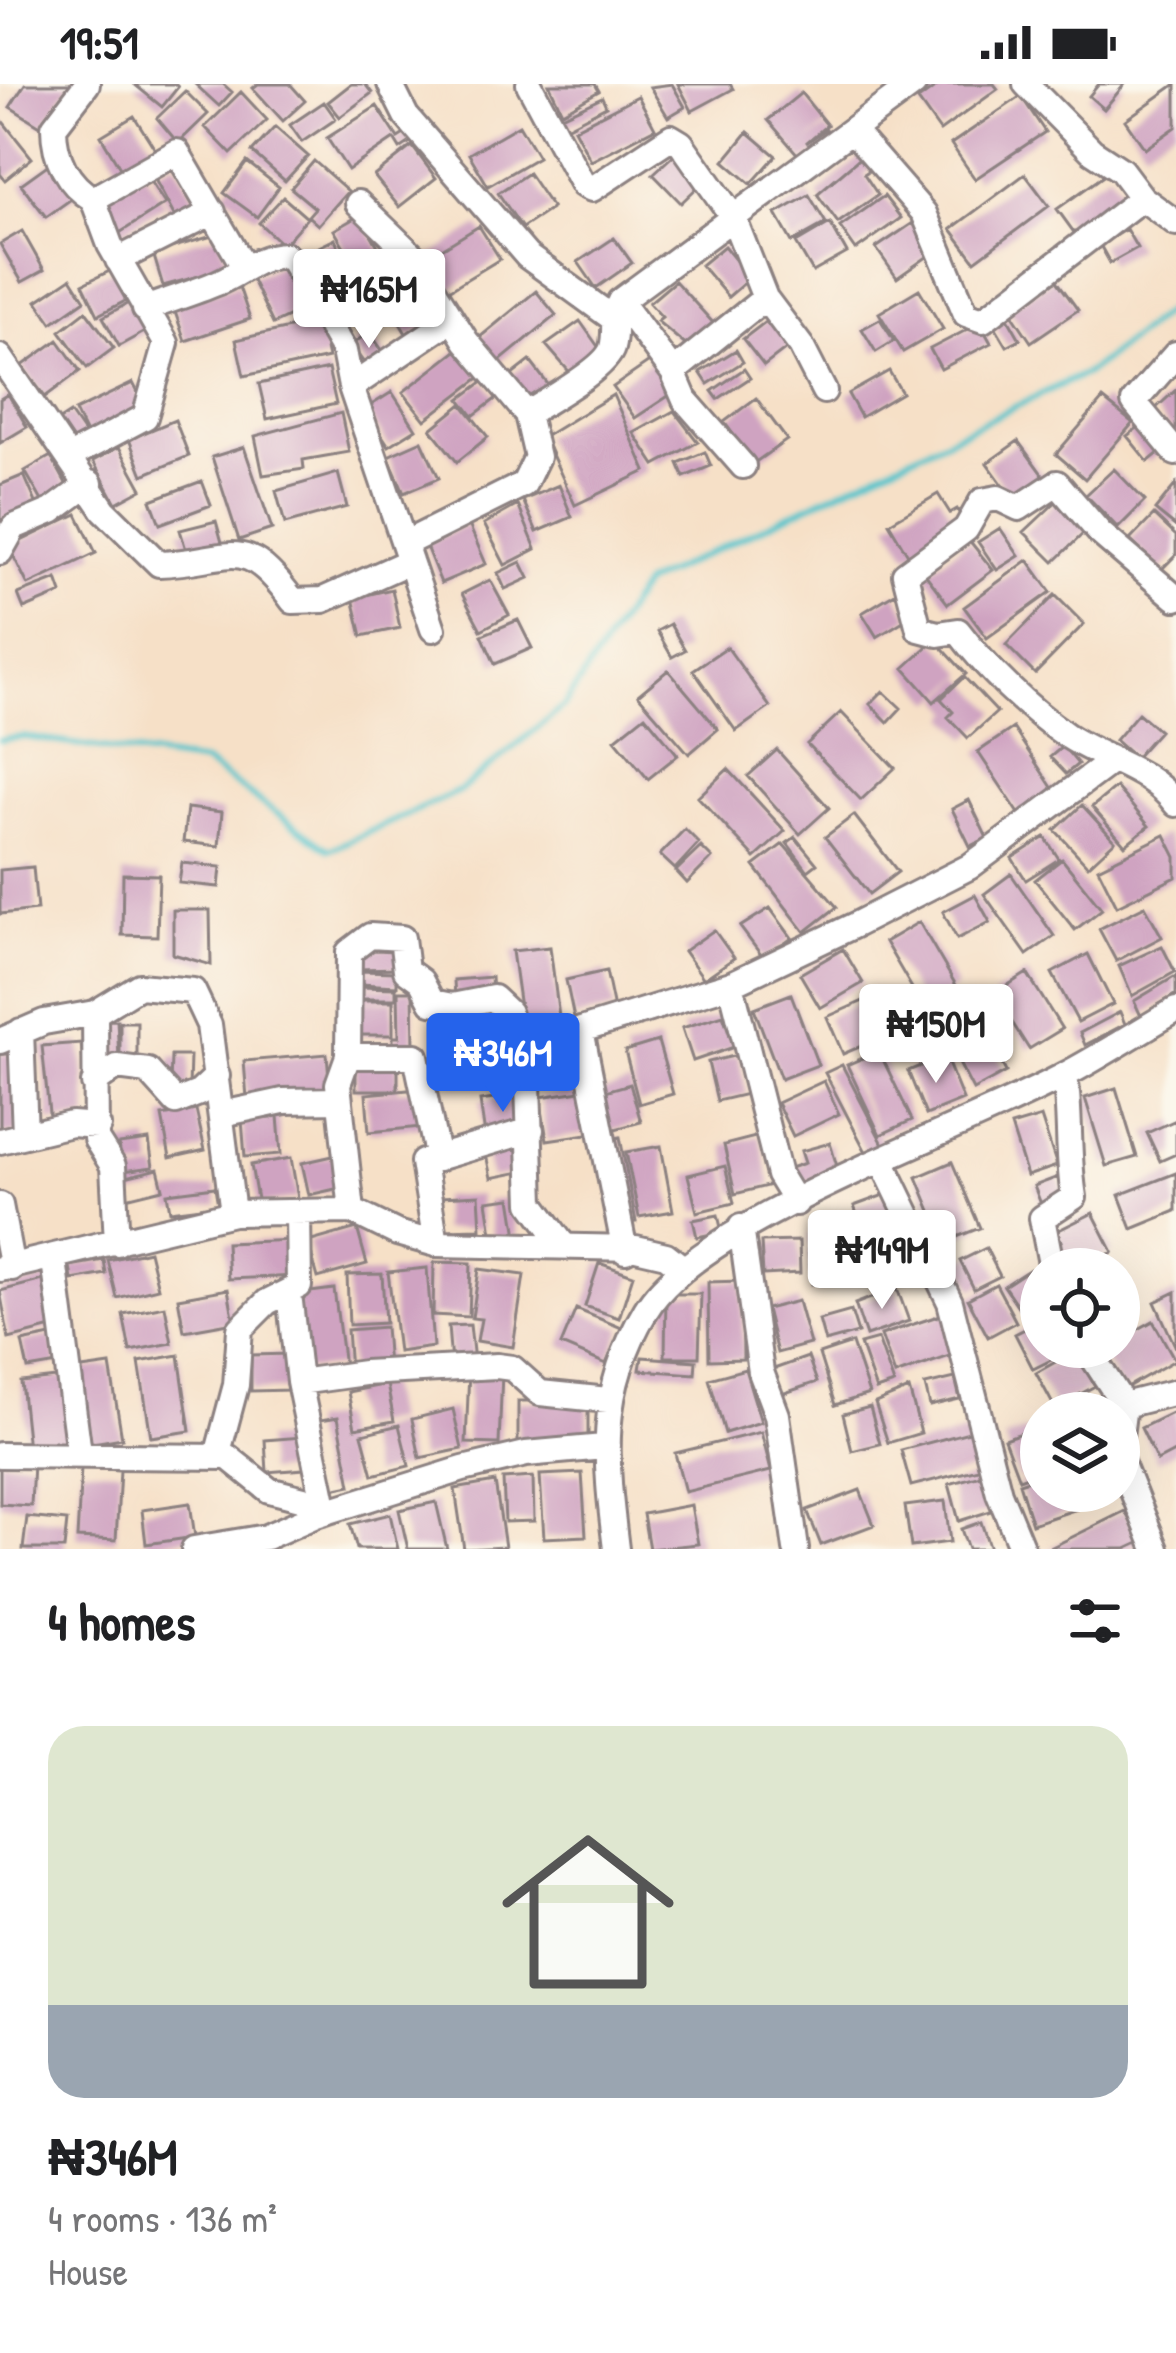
<!DOCTYPE html>
<html lang="en">
<head>
<meta charset="utf-8">
<style>
	:root { --surface:#fff; --page:#f2f2f2; --text:#202124; --muted:#757577; --accent:#2563eb }
	body { margin:0; font-family:"Patrick Hand",sans-serif; background:var(--page); color:var(--text); height:100vh; display:flex; flex-direction:column; font-size:45px; white-space:nowrap }
	* { box-sizing:border-box; margin:0 }
	p { font-size:39px; color:var(--muted) }
	.icon { flex:none; width:66px; height:66px; fill:none; stroke:currentColor; stroke-width:2; stroke-linecap:round; stroke-linejoin:round }
	.map { position:relative; height:1465px; overflow:hidden }
	.panel { display:flex; flex-direction:column; background:var(--surface); flex:1 }
	.panel>* { flex:none }
	.controls { position:absolute; left:1020px; top:1164px; display:grid; gap:24px }
	.controls a { display:grid; place-items:center; width:120px; height:120px; border-radius:50%; background:var(--surface); box-shadow:0 12px 48px #0002; font-size:60px }
	.price { position:absolute; translate:-50% -102px; padding:0 27px; border-radius:12px; background:#fff; color:#222; font-size:39px; line-height:78px; filter:drop-shadow(0 3px 6px #0008) }
	.price::after { content:''; position:absolute; left:50%; top:72px; width:36px; height:27px; margin-left:-18px; background:inherit; clip-path:polygon(0 0,100% 0,50% 100%) }
	.price.on { background:var(--accent); color:#fff }
	ul { padding:0; list-style:none }
	li { display:grid; align-content:center; gap:24px; height:636px; padding:0 48px }
	li span { display:grid; place-items:center; height:372px; border-radius:36px; color:#555 }
	li>.icon { margin-inline-start:auto }
	span .icon { width:216px; height:216px; fill:#fffc; stroke-width:1 }
	li b { font-size:51px }
	h2 { display:flex; justify-content:space-between; align-items:center; height:144px; padding:0 48px; font-size:51px }
	.status { display:flex; justify-content:space-between; align-items:center; height:84px; padding:0 60px; background:var(--surface); direction:ltr }
	.status svg { height:33px; fill:currentColor }
	.map>svg:first-child { display:block }
	.lines { fill:none; stroke-linecap:round; stroke-linejoin:round }
	.stream { stroke:#58c5cc; stroke-width:6 }
	.building { fill:#cfa3c1 }
	.street-casing { stroke:#8c8181; stroke-width:30 }
	.street { stroke:#fff; stroke-width:24 }
</style>
</head>
<body>
<div class="status"><b>19:51</b><svg viewBox="0 0 49 12"><path d="M0 12V9h3v3zM5 12V6h3v6zM10 12V3h3v9zM15 12V0h3v12zM26 1h20v11H26zM47 4h2v5h-2z"/></svg></div>
<div class="map">
<svg width="1176" height="1465" viewBox="0 0 1176 1465">
	<rect width="100%" height="100%" fill="#fbf7ec"/>
	<filter id="ink" filterUnits="userSpaceOnUse"><feTurbulence type="fractalNoise" baseFrequency=".00833" numOctaves="2"/><feDisplacementMap in="SourceGraphic" scale="24" xChannelSelector="R" yChannelSelector="G"/><feConvolveMatrix kernelMatrix="1 2 1 2 8 2 1 2 1" color-interpolation-filters="sRGB"/></filter>
	<filter id="wash" filterUnits="userSpaceOnUse"><feTurbulence type="fractalNoise" baseFrequency=".004" numOctaves="4" result="noise"/><feDisplacementMap in="SourceGraphic" scale="48" xChannelSelector="R" yChannelSelector="G"/><feGaussianBlur stdDeviation="2.7" result="paint"/><feColorMatrix in="noise" values="0 0 0 0 0 0 0 0 0 0 0 0 0 0 0 0 0 1.4 0 .05"/><feComposite in="paint" operator="in"/></filter>
	<g filter="url(#wash)">
		<rect width="100%" height="100%" fill="#f6e0c7"/>
		<g class="lines">
			<path class="stream" d="M0 656 24 653 205 679 329 766 461 706 564 622 644 500 1090 287 1176 220"/>
		</g>
		<g id="blocks">
			<path class="building" d="M25 0H70L42 43 10 23Z
				M134 0H175L178 3 162 23Z
				M195 0H223L232 8 219 22Z
				M258 0H290L305 17 283 37 253 4Z
				M351 0H365L372 9 340 33 328 18Z
				M549 0H595L599 7 562 28Z
				M672 0 685 23 668 33 650 3Z
				M678 0H730L733 5 692 27Z
				M940 0H994L998 5 940 47 918 16Z
				M1099 0H1125L1104 25 1089 12Z
				M1176 0V43L1145 65 1125 36Z
				M543 3 561 32 602 13 606 22 560 46Z
				M185 7 208 30 178 59 157 34Z
				M241 8 267 36 231 70 205 43Z
				M801 9 827 41 806 59 826 45 834 54 804 78 768 36Z
				M638 12 655 44 591 77 574 45Z
				M1021 12 1045 48 975 95 951 60Z
				M324 18 336 35 302 58 290 41Z
				M377 22 398 54 406 49 412 57 400 65 394 55 348 86 327 54Z
				M134 32 158 70 124 91 101 52Z
				M0 34 32 74 5 96 0 90Z
				M519 41 538 73 488 102 469 70Z
				M275 43 308 72 285 97 252 68Z
				M748 48 776 72 751 100 724 77Z
				M412 62 436 94 399 123 374 92Z
				M678 67 705 96 681 119 653 90Z
				M863 71 873 84 864 90 878 111 838 139 817 110Z
				M53 77 77 111 46 133 21 100Z
				M314 77 348 107 318 141 308 132 315 124 291 104Z
				M175 78 199 122 176 135 152 90Z
				M247 78 279 103 257 133 224 109Z
				M144 88 165 120 118 150 98 117Z
				M1109 88 1130 118 1078 154 1057 125Z
				M528 89 552 124 522 144 498 109Z
				M1025 90 1049 122 975 177 951 145Z
				M809 111 826 139 792 158 776 130Z
				M884 112 901 134 856 166 840 143Z
				M283 113 307 134 283 161 259 139Z
				M360 131 387 178 402 170 419 200 354 237 338 210 322 219 315 206 349 188 354 198 362 193 334 146Z
				M830 139 847 169 813 188 796 159Z
				M913 139 934 168 897 194 876 164Z
				M479 142 500 175 444 209 424 176Z
				M1126 145 1137 164 1110 179 1100 161Z
				M22 147 44 186 22 198 0 160Z
				M219 150 229 184 163 202 153 169Z
				M614 154 632 179 596 204 578 178Z
				M335 155 349 185 315 201 301 172Z
				M724 162 750 194 728 213 701 181Z
				M285 178 307 224 273 240 251 194Z
				M116 184 131 214 98 231 83 200Z
				M71 194 85 216 52 239 37 217Z
				M1055 194 1078 226 1031 258 1009 225Z
				M675 197 715 241 689 264 657 237 662 233 649 219Z
				M238 200 250 235 185 257 173 222Z
				M919 205 943 245 903 268 879 229Z
				M427 207 442 233 408 253 393 227Z
				M536 207 556 231 494 282 474 258Z
				M134 216 150 245 119 262 103 233Z
				M86 227 114 264 87 284 60 247Z
				M773 232 794 259 764 282 743 255Z
				M1008 234 1020 255 1007 262 995 242Z
				M880 235 894 257 876 268 862 245Z
				M320 237 328 274 244 292 236 256Z
				M580 237 604 271 573 292 546 261Z
				M980 239 991 259 941 285 930 265Z
				M369 248 387 273 369 286 351 261Z
				M58 256 80 287 45 313 22 282Z
				M460 264 482 292 425 336 403 308Z
				M736 266 743 278 708 300 700 288Z
				M655 274 676 307 635 334 613 303Z
				M530 277 550 303 527 320 507 295Z
				M328 285 336 320 267 335 259 300Z
				M744 285 750 294 718 315 712 307Z
				M889 287 902 309 861 333 848 310Z
				M484 297 497 314 473 332 460 315Z
				M133 299 147 326 88 354 75 327Z
				M1176 306V350L1154 326Z
				M392 308 416 345 389 362 365 325Z
				M8 310 27 343 0 359V315Z
				M613 311 646 387 575 421 544 353Z
				M756 314 787 356 754 379 724 338Z
				M1103 315 1133 339 1085 395 1056 370Z
				M462 320 488 353 457 378 431 345Z
				M674 327 698 358 655 381 634 349Z
				M70 329 90 358 75 368 55 339Z
				M341 329 349 368 303 376 304 385 263 391 255 352Z
				M175 336 189 372 143 391 129 355Z
				M1145 338 1165 364 1148 378 1127 352Z
				M422 357 439 394 404 409 388 372Z
				M1018 357 1050 401 1016 419 987 379Z
				M119 363 142 405 116 419 93 377Z
				M244 363 272 445 239 456 212 373Z
				M705 368 711 382 684 393 678 379Z
				M51 372 68 403 42 417 25 387Z
				M1114 385 1145 417 1118 444 1086 411Z
				M338 389 347 423 285 440 276 407Z
				M24 391 37 421 0 437V401Z
				M202 397 211 421 160 440 151 416Z
				M1176 400V443L1155 426Z
				M559 401 572 433 537 448 523 416Z
				M938 410 950 429 957 425 964 438 908 471 889 439Z
				M1060 414 1089 444 1054 478 1024 448Z
				M518 421 536 465 505 481 484 440Z
				M77 430 96 469 28 501 9 463Z
				M1154 431 1176 452V471L1161 486 1130 456Z
				M216 437 223 462 188 472 180 446Z
				M469 441 486 480 441 499 425 460Z
				M1000 444 1019 472 997 486 978 458Z
				M969 456 993 486 948 520 925 490Z
				M1028 476 1051 508 987 554 964 523Z
				M521 478 529 494 505 505 498 489Z
				M57 495 62 509 24 525 18 510Z
				M490 496 509 531 481 546 462 510Z
				M392 505 400 544 362 552 353 514Z
				M895 509 910 533 877 553 862 529Z
				M1055 511 1084 540 1035 590 1006 561Z
				M518 536 532 564 495 580 482 551Z
				M670 540 685 566 672 573 657 547Z
				M935 556 966 590 934 618 904 584Z
				M727 563 770 623 736 647 693 586Z
				M668 586 718 645 689 670 638 611Z
				M964 593 997 628 968 654 948 633 953 628 941 615Z
				M883 607 901 624 888 638 870 620Z
				M841 628 895 684 861 716 807 660Z
				M1138 629 1159 647 1135 674 1115 656Z
				M645 631 678 671 648 695 615 655Z
				M1013 644 1057 711 1022 734 978 668Z
				M1063 662 1078 680 1066 690 1050 673Z
				M777 666 829 724 800 750 748 692Z
				M728 685 785 747 755 774 698 713Z
				M1116 703 1149 742 1125 761 1092 723Z
				M969 716 987 754 970 762 952 725Z
				M1082 721 1115 757 1088 782 1055 746Z
				M187 724 222 728 219 762 183 758Z
				M854 731 898 788 869 810 825 753Z
				M685 745 699 759 675 785 660 771Z
				M1165 751 1176 773V793L1117 822 1098 784Z
				M795 753 817 780 808 787 787 759Z
				M1045 753 1059 775 1026 796 1012 774Z
				M783 760 837 823 805 848 754 782Z
				M701 763 712 774 687 799 676 787Z
				M1062 775 1102 825 1075 846 1035 796Z
				M182 779 221 783 219 803 179 799Z
				M33 783 37 826 0 830V786Z
				M123 790 159 791 157 852 122 851Z
				M1011 790 1054 852 1027 871 984 810Z
				M975 811 990 838 957 855 943 828Z
				M1145 822 1162 853 1116 877 1099 845Z
				M770 824 792 854 764 875 740 843Z
				M173 826H210L211 881 173 870Z
				M919 838 957 903 923 923 885 858Z
				M714 846 734 874 704 895 684 867Z
				M1162 862 1175 888 1132 912 1119 882Z
				M550 863 560 941 523 945 512 867Z
				M358 865H399V884L358 885Z
				M843 865 863 899 820 924 800 890Z
				M1088 870 1113 920 1078 938 1052 889Z
				M360 887 397 888V902L359 900Z
				M606 887 614 925 574 934 566 896Z
				M1027 889 1062 945 1029 965 994 910Z
				M1176 892V910L1141 932 1134 917Z
				M491 893 492 910 455 914 454 896Z
				M359 903 396 904V915H359Z
				M398 907H413L414 964 393 965V953H399Z
				M791 910 818 981 781 995 754 924Z
				M868 915 885 952 843 970 827 933Z
				M357 917H393V951H357Z
				M973 923 1006 988 973 1006 939 941Z
				M1120 928 1125 940 1085 961 1080 949Z
				M723 931 734 963 693 977 682 944Z
				M504 933 508 950 471 959 467 942Z
				M117 936 119 975 97 976 95 937Z
				M120 938H137V972H120Z
				M658 957 673 1010 639 1020 625 967Z
				M81 959 88 1034 50 1038 42 962Z
				M456 964 511 965 510 1001 455 1000Z
				M879 967 912 1036 880 1051 847 981Z
				M0 970H15L18 1049 0 1050Z
				M327 970 330 1007 247 1014 244 977Z
				M738 971 747 1010 717 1017 708 978Z
				M171 972H190L189 1004H170Z
				M945 972 963 1016 926 1031 908 987Z
				M398 974V1006H356V975Z
				M842 981 883 1060 866 1068 825 989Z
				M824 997 839 1030 793 1052 777 1019Z
				M630 1000 641 1038 608 1047 598 1009Z
				M1116 1004 1137 1073 1106 1082 1085 1014Z
				M419 1005 422 1043 369 1048 366 1010Z
				M588 1006 594 1049 547 1056 540 1013Z
				M522 1011 527 1044 485 1051 480 1017Z
				M288 1021 290 1030 278 1032 281 1070 245 1073 242 1036 271 1034 270 1023Z
				M196 1026 205 1066 170 1074 162 1032Z
				M1041 1033 1057 1082 1027 1092 1011 1042Z
				M1176 1036V1070L1160 1077 1147 1049Z
				M759 1052 771 1101 735 1110 724 1061Z
				M524 1053 530 1086 491 1094 484 1061Z
				M620 1053 636 1138 622 1140 606 1056Z
				M149 1056 153 1083 123 1087 119 1060Z
				M830 1059 839 1089 794 1101 787 1085 805 1079 801 1067Z
				M661 1062 673 1127 639 1133 626 1068Z
				M337 1071 344 1103 309 1111 302 1079Z
				M291 1074 298 1114 258 1121 251 1081Z
				M952 1078 980 1144 944 1158 917 1093Z
				M725 1082 734 1119 697 1128 688 1091Z
				M158 1085 163 1105 126 1114 121 1094Z
				M1176 1089V1127L1132 1145 1119 1111Z
				M1058 1093 1065 1111 1041 1120 1034 1102Z
				M215 1103 218 1121 170 1127 167 1109Z
				M895 1107 905 1134 864 1149 854 1122Z
				M479 1111 481 1145 442 1146 441 1113Z
				M511 1114 517 1152 493 1156 487 1117Z
				M1093 1129 1113 1168 1075 1185 1066 1172 1059 1174 1053 1161 1061 1157 1057 1147Z
				M718 1131 722 1148 697 1153 693 1136Z
				M905 1141 918 1178 873 1194 860 1156Z
				M357 1144 367 1180 318 1194 308 1158Z
				M844 1149 845 1161 809 1162 808 1150Z
				M295 1156 297 1192 228 1195 226 1159Z
				M799 1157 800 1189 763 1191 761 1158Z
				M847 1164 849 1197 812 1200 808 1166Z
				M986 1164 1000 1192 974 1205 960 1177Z
				M149 1167 158 1204 117 1214 108 1176Z
				M104 1176 106 1190 72 1196 70 1182Z
				M434 1178 471 1179 469 1233 433 1231Z
				M599 1179 633 1191 619 1234 585 1222Z
				M427 1184 433 1263 398 1268 388 1188Z
				M479 1185 524 1191 513 1263 477 1257 481 1235 472 1234Z
				M1030 1185 1041 1202V1222L1025 1233 1004 1202Z
				M382 1190 385 1239 349 1241 347 1191Z
				M51 1194 64 1241 9 1255 0 1207Z
				M742 1197 743 1275 709 1276 708 1198Z
				M996 1200 1016 1238 988 1253 968 1215Z
				M897 1204 909 1237 866 1252 855 1220Z
				M228 1205 234 1238 184 1247 178 1214Z
				M334 1205 344 1282 304 1286 295 1210Z
				M1176 1208V1264L1155 1218Z
				M666 1210H701L699 1273H665Z
				M798 1217 810 1260 777 1269 766 1225Z
				M165 1222 172 1259 130 1267 123 1230Z
				M576 1225 622 1244 606 1280 561 1261Z
				M851 1227 858 1249 825 1258 819 1236Z
				M950 1228 964 1267 895 1291 881 1251Z
				M1041 1237V1263H1077L1033 1285 1015 1250Z
				M1153 1237 1175 1276 1122 1306 1100 1267 1119 1263V1256Z
				M470 1241 474 1277 451 1279 448 1242Z
				M385 1243 388 1283 350 1286 347 1246Z
				M51 1252 57 1280 28 1285 22 1258Z
				M878 1255 894 1300 876 1306 860 1260Z
				M852 1259 869 1310 835 1321 819 1270Z
				M1075 1267 1095 1302 1055 1324 1036 1289Z
				M290 1270V1306L251 1307V1271Z
				M179 1271 190 1347 151 1353 139 1278Z
				M642 1273 696 1277 695 1290 640 1286Z
				M808 1273 817 1298 782 1310 774 1285Z
				M110 1281 122 1354 87 1360 75 1286Z
				M745 1285 761 1338 725 1349 709 1295Z
				M469 1287 502 1289 499 1360 466 1359Z
				M65 1293 72 1360 28 1365 21 1298Z
				M955 1294 960 1315 930 1322 925 1301Z
				M387 1300 394 1337 355 1344 348 1308Z
				M909 1305 921 1349 888 1359 875 1319Z
				M518 1317H588V1360H518Z
				M870 1323 880 1360 852 1367 843 1330Z
				M453 1325 462 1365 420 1374 412 1335Z
				M1176 1327V1367L1157 1377 1141 1344Z
				M338 1333 351 1401 323 1407 309 1338Z
				M399 1341 409 1382 373 1391 362 1350Z
				M1041 1342V1387L1019 1395 1004 1355Z
				M980 1345 990 1382 911 1402 901 1366Z
				M761 1348 771 1387 685 1408 675 1369Z
				M302 1353 304 1385 267 1388 265 1356Z
				M0 1376 33 1378 31 1422 0 1420Z
				M81 1384 120 1386 116 1456 77 1454Z
				M582 1389 586 1452 544 1454 540 1391Z
				M987 1389 997 1425 959 1437 949 1400Z
				M1041 1392V1407H1084L1089 1421 1032 1440 1019 1399Z
				M533 1393 534 1437 505 1438 503 1395Z
				M495 1398 505 1463 464 1465 455 1405Z
				M860 1406 874 1441 821 1461 807 1426Z
				M945 1417 950 1458 911 1463 905 1422Z
				M436 1418 447 1465H408L399 1426Z
				M190 1419 195 1453 146 1460 142 1426Z
				M691 1421 698 1460 649 1465 643 1430Z
				M1125 1427 1141 1458 1126 1465H1048Z
				M390 1430 398 1465H357L350 1440Z
				M27 1433 67 1437 64 1465H23Z
				M981 1438 990 1465H968L961 1445Z"/>
		</g>
	</g>
	<g filter="url(#ink)">
		<use href="#blocks" fill-opacity="0" stroke="#8c8181" stroke-width="3"/>
		<g class="lines">
			<defs>
				<path id="street" d="M390 0 406 32 527 172 611 233
					M529 0 583 101 592 105 671 53 681 59 733 133 765 214 673 288
					M1026 0 1092 67 1121 86 1142 114 1176 139
					M852 46 924 129 966 230 983 236 1142 114
					M93 115 177 68 243 181
					M358 119 412 171 466 257 527 330 537 373 524 400 406 459
					M118 176 213 128
					M765 214 801 262 824 307
					M620 217 673 288 685 316 743 382
					M145 225C169 216 193 209 217 199 242 189 256 172 286 171L293 178 344 267 351 303 433 545
					M1176 270 1134 318 1176 369
					M0 273 104 426 159 480C232 478 242 446 293 517L323 516 410 477
					M351 303 452 235
					M527 330C546 317 606 285 612 264 617 246 610 235 620 217L914 0
					M69 373 145 333 166 259 110 161 93 115C67 100 54 73 54 43L87 0
					M0 468 14 443 52 427 90 399
					M1176 514 1100 449 1057 399 1019 424 998 414 982 417 966 445 905 490 919 545 938 550 958 547C986 584 1027 624 1066 651 1101 675 1149 684 1176 720
					M731 900 779 1091 796 1119
					M95 929 96 1055 113 1082 117 1159
					M581 946 625 1167
					M21 947 25 1050
					M0 957 44 938 95 929 139 902 193 907 209 941 233 1129
					M348 972H416L438 1075
					M94 999 117 983 148 987 176 1018 199 1009 217 992
					M222 1030 283 1017 339 1016
					M0 1057 71 1040 98 1042
					M883 1079 950 1218 999 1409 1022 1465
					M0 1121 12 1184
					M352 1127 338 1000 348 972 349 868 370 852 402 854 406 886 421 897 432 918 452 922 493 914 508 928 517 957 549 952
					M741 1143 761 1288 777 1331 796 1465
					M436 1160 423 1078 531 1046
					M564 1162 532 1119 527 970 581 946 731 900 855 841 969 783 1113 676
					M54 1176 79 1369
					M0 1185 233 1129 352 1127 397 1149 436 1160 636 1164 666 1171 684 1185
					M1052 1185 1042 1134 1074 1113C1067 1071 1071 1032 1065 991
					M281 1211 290 1218 299 1298 326 1428
					M1086 1263 1124 1321 1119 1360
					M299 1298 364 1289 497 1282 512 1284 540 1309 608 1316
					M1124 1321 1176 1308
					M0 1371 228 1373 269 1406 304 1415 316 1431
					M217 1372 236 1301 240 1245 267 1218 299 1202 298 1130
					M1119 1373 1156 1465
					M194 1465 266 1453 316 1431 463 1385 526 1370 604 1363
					M616 1465C605 1375 597 1308 646 1226 698 1137 966 1045 1065 991 1103 971 1139 947 1176 926"/>
			</defs>
			<use href="#street" class="street-casing"/>
			<use href="#street" class="street"/>
		</g>
	</g>
</svg>
<div class="controls">
<a><svg class="icon" aria-label="locate" viewBox="0 0 24 24"><circle cx="12" cy="12" r="6"/><path d="M12 2v4M12 18v4M2 12h4M18 12h4"/></svg></a>
<a><svg class="icon" aria-label="layers" viewBox="0 0 24 24"><path d="M12 4l9 5-9 5-9-5zM3 14l9 5 9-5"/></svg></a>
</div>
<b class="price" style="left:369px;top:267px">₦165M</b>
<b class="price" style="left:936px;top:1002px">₦150M</b>
<b class="price on" style="left:503px;top:1031px">₦346M</b>
<b class="price" style="left:882px;top:1228px">₦149M</b>
</div>
<section class="panel">
<h2>4 homes<svg class="icon" aria-label="filters" viewBox="0 0 24 24"><path d="M4 7h16M4 17h16"/><circle cx="9" cy="7" r="2"/><circle cx="15" cy="17" r="2"/></svg></h2>
<ul>
<li><span style="background:linear-gradient(#dfe7d0 75%,#9aa5b1 0)"><svg class="icon" aria-label="home" viewBox="0 0 24 24"><path d="M3 11l9-7 9 7M6 9v11h12V9"/></svg></span><div><b>₦346M</b><p>4 rooms · 136 m²</p><p>House</p></div></li>
</ul>
</section>
</body>
</html>
